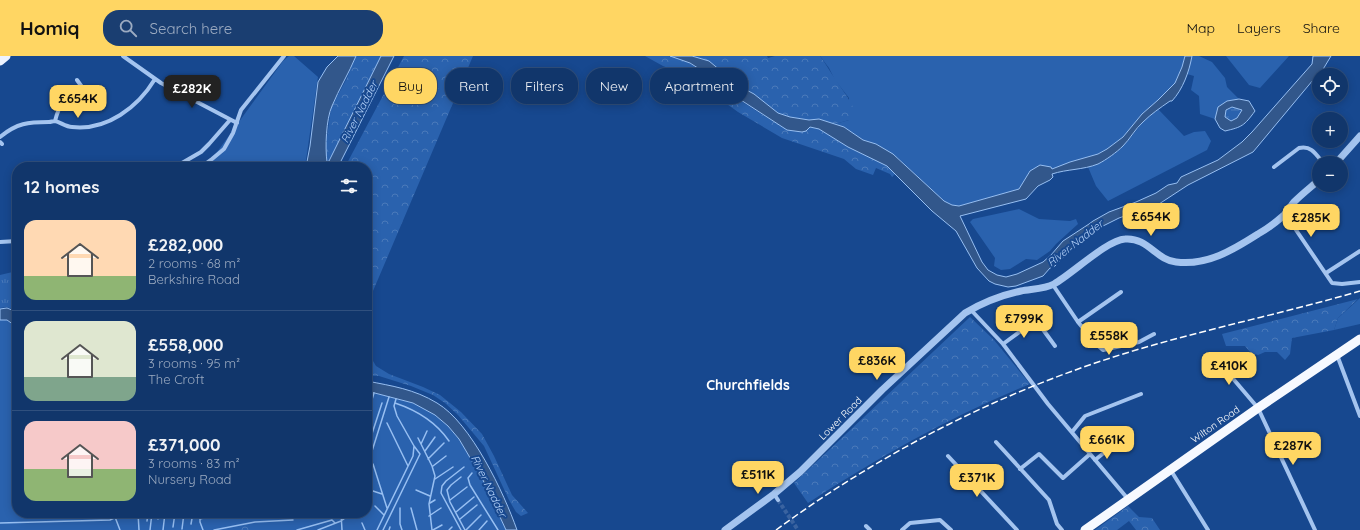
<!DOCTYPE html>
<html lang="en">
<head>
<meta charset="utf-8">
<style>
	:root { --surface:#11366b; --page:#1a3e71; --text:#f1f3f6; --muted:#9cabc1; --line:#30507e; --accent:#ffd663 }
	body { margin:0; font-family:Quicksand,sans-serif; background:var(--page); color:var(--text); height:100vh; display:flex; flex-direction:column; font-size:15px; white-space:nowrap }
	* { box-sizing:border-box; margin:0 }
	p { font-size:13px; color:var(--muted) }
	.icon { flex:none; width:22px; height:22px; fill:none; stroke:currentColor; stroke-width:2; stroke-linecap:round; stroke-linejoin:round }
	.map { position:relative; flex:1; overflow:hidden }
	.drawer { position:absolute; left:12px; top:106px; width:360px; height:356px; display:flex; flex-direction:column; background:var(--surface); border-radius:16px; box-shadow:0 2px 10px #0003,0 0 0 1px var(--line) }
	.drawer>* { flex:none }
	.hud { position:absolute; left:384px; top:12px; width:380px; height:36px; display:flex; gap:8px }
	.tools { position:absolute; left:1312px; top:12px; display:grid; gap:8px }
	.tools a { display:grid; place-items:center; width:36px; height:36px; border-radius:50%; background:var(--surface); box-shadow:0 2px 10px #0003,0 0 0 1px var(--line); font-size:20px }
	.price { position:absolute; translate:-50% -34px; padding:0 9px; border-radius:8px; background:var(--accent); color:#111; font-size:13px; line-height:26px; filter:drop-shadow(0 1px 2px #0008) }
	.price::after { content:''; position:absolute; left:50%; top:24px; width:12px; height:9px; margin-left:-6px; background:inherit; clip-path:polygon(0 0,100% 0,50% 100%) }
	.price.active { background:#222; color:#fff }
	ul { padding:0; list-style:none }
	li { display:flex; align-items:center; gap:12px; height:100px; padding:0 12px }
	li+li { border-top:1px solid var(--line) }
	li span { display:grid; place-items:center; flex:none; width:112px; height:80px; border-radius:12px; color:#555 }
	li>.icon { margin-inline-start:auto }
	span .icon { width:48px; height:48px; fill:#fffc; stroke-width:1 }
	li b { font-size:17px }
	h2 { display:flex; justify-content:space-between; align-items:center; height:48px; padding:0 12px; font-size:17px }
	.pill { padding:0 14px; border-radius:16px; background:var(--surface); box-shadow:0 2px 10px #0003,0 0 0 1px var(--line); font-size:14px; line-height:36px }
	.pill.active { background:var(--accent); color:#111 }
	header { display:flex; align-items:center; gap:24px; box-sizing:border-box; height:56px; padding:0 20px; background:var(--accent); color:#111 }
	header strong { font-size:19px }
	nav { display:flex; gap:22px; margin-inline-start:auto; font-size:14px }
	.search { width:280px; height:36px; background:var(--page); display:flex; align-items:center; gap:10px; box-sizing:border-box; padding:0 14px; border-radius:16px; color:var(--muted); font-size:15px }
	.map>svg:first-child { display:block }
	.green { fill:#2a62ae }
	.forest { fill:url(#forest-crowns) }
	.wetland { fill:url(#wetland-marsh) }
	.park { fill:url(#park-tufts) }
	.water { fill:#32578b; stroke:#97bff2; fill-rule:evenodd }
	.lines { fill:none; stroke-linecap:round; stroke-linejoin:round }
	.stream { stroke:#97bff2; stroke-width:1.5 }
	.minor-tunnel { stroke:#3a63a0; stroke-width:4; stroke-dasharray:4 2; stroke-linecap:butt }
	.minor { stroke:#a4c4ef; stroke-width:4 }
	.tertiary { stroke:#a4c4ef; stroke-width:7 }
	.primary { stroke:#edf3ff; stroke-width:9 }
	.trunk { stroke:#f6f9ff; stroke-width:9 }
	.rail { stroke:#fff; stroke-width:1.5; stroke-dasharray:7 3; stroke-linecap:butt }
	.labels { text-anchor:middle; stroke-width:4; stroke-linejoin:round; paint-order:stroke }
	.street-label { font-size:10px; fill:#fff; stroke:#17488f }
	.water-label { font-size:11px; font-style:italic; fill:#b0cef6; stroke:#17488f }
	.district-label { font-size:14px; font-weight:bold; fill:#fff; stroke:#17488f }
</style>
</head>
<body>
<header>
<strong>Homiq</strong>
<div class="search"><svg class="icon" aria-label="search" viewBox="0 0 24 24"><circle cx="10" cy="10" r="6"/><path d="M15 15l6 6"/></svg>Search here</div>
<nav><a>Map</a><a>Layers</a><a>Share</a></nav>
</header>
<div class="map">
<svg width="1360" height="474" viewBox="0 0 1360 474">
	<defs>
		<pattern id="forest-crowns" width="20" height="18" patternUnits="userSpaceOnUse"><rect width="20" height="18" fill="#2a62ae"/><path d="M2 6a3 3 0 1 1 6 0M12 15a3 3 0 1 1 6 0" fill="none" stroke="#4a7aba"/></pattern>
		<pattern id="wetland-marsh" width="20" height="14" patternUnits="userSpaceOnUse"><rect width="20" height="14" fill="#2a62ae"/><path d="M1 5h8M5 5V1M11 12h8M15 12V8" fill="none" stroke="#4a7aba"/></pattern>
		<pattern id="park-tufts" width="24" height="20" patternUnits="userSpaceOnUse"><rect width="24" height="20" fill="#2a62ae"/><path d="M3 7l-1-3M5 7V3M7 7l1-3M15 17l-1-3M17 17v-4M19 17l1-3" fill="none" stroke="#4a7aba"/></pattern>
	</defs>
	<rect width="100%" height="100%" fill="#17488f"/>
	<path class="green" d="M289 0H294L318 21 305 111H199L212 103 283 5Z
		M820 0H1185L1182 11 1175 27 1158 44 1142 58 1123 81 1107 93 1098 98 1070 106 1051 114 1040 109 1030 115 1019 133 959 150 952 149 944 145 898 102 876 88 863 84 844 71 835 68 849 64V42L835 24 829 12Z
		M1192 0H1199L1212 6 1225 22 1227 31 1239 43 1227 45 1218 51 1215 63 1200 58 1199 40 1191 34 1194 20 1187 18Z
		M1226 0H1289L1260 32 1249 29Z
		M1158 53 1184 80 1194 76 1205 75 1211 85 1207 94 1108 145 1096 130 1088 111C1100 107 1114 99 1123 90 1135 78 1143 62 1158 53Z
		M1019 153 1039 163 1070 165 1076 163 1078 168 1056 188 1050 195 1037 204 1026 203 1010 213 1001 214 994 210 995 202 970 166 973 163Z
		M1360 242V268L1334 274 1338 262Z
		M0 264H7L17 271V457H367V335L413 347 435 359 448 370 459 383 482 422 506 474H0Z"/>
	<path class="forest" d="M356 0H381L329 105 326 106V88L331 52 347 22Z
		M404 0H473L370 242 367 252V111H345Z
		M645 0C653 0 662 0 669 0 694 4 710 23 729 37 748 50 768 62 787 74L810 71 819 73 848 91 887 110 895 118 892 121 890 118 876 112 873 119 856 113 844 103 782 82 738 56 688 20 663 10Z
		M692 0H767L768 2 775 0H820C826 8 830 16 836 24 843 35 849 42 855 55L849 64 835 68 819 63 809 64 790 61 778 57 754 38 739 30 709 5Z
		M1358 243 1338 262 1334 274 1292 282 1290 298 1285 304 1277 296H1265L1258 299 1251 297 1245 290H1226L1222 278Z
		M970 261 994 284 1030 328C952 360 878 401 808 447L794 427Z
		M367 295 376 310 389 318 423 331 440 339 461 356 482 378 494 400 512 439 528 457 521 460 516 456 509 444 484 390 458 359 445 347 433 339 411 330 379 320H367Z
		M1128 450 1139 461 1152 462 1160 474H1136L1129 465 1117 474H1095Z
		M246 467 254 474H236Z"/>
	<path class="wetland" d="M1233 51 1242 54 1237 62 1231 65 1225 61 1226 54Z"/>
	<path class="park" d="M17 215V254L6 251 0 252V219Z"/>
	<path class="water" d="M338 0H356C349 17 339 33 332 50 326 63 325 92 327 106L329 105 381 0H394L338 111H306L310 90 318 26 327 11Z
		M670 0H692L709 5 739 30 754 38 778 57 790 61 809 64 819 63 844 71 863 84 876 88 893 98 944 145 952 149 959 150 1019 133 1030 115 1040 109 1051 111 1052 113 1070 106 1098 98 1107 93 1123 81 1142 58 1158 44 1175 27 1182 11 1185 0H1192C1189 16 1183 33 1172 45H1170C1160 52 1151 58 1143 66 1135 73 1130 83 1123 90 1117 96 1106 104 1098 108 1083 114 1067 113 1052 118L1053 121 1050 124 1038 130 1026 143 960 160 982 206 988 214 997 219 1006 221 1017 218 1043 206 1051 199 1063 185 1089 168 1093 165 1109 156 1136 146 1156 137 1168 129 1177 127 1181 121 1218 104 1242 86 1252 76 1312 8 1313 0H1331L1322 15 1318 18 1253 96 1188 129 1159 148 1119 162 1093 175 1084 184 1077 187 1055 210 1050 212 1043 220 1016 230 1008 231 995 228 989 225 977 212 956 175 932 155 887 110 848 91 819 73 810 71 806 75 802 76 787 74 727 35 701 14 690 7Z
		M1239 43 1249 45 1255 55C1244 70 1242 71 1225 75L1220 72 1215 63 1218 51 1227 45ZM1232 51 1242 54 1237 62 1231 65 1225 61 1226 54Z
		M7 252 17 256V271L7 264H0V253Z
		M367 325C392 330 414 333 437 347 471 367 504 437 517 474H506L482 422 459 383 448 370 435 359 413 347 367 335Z"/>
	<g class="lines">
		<path class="stream" d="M367 343 368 341
			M395 347C416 354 436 366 449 385
			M367 360 374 337
			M387 367 408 410
			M418 382 432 410 435 420 429 448 432 474
			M421 388 427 375
			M367 393 382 347
			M425 395 435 381
			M428 403 444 387
			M373 408 387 452
			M433 410 446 400
			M367 411 389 341
			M472 417 468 422 470 429 498 474
			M461 421 451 429 447 434 450 446 465 474
			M435 423 453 411
			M416 434 430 440
			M373 435 382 438
			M450 444 467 431
			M430 447 435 444
			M375 450 384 459
			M400 452V468L402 474
			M411 452 417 474
			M456 456 474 441
			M138 457 139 474
			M200 457V466L203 474
			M341 457 342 474
			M429 460 441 452
			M115 461 120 474
			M158 463 159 457
			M200 463 207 461 279 457
			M460 463 477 449
			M147 465 148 457
			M0 467 110 464 125 457
			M362 467 365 474
			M191 468 193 457
			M173 471 175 457
			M182 473 184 457
			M150 474 152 457
			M163 474 165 457
			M214 474 255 466 293 464
			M297 474 332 464 335 467
			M318 474 341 465 352 457
			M377 474 413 400 414 390 397 360 394 350 396 343
			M383 474 420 398 414 390
			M389 474 390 471
			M433 474 442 469
			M449 474 452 471
			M461 474 441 437 442 430 446 425 464 411
			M466 474 481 459
			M479 474 487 465"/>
		<path class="minor-tunnel" d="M778 444 798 474"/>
		<path class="minor" d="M123 0 161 27 237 67
			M77 24 82 31
			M55 65C60 45 65 43 82 31L91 42
			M0 81C17 67 28 66 49 66 51 66 53 65 55 65 60 66 66 71 72 71 107 75 138 51 155 23
			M0 86 2 88
			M175 111 201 96 209 88 230 64
			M201 111 212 103 224 93 233 77 241 54 284 0
			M1274 111 1299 92C1311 89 1316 98 1323 107
			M1283 160 1294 171 1332 227 1342 228 1360 226
			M0 186 17 185
			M1326 217 1360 195
			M1053 229 1078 266 1121 236
			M971 254 1003 288 1048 348 1128 443
			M1078 266 1096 288 1103 294 1139 286 1154 278
			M1003 288 1036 264 1055 290
			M1212 298 1258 352 1315 474
			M1337 299 1360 360
			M1072 376 1085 360 1141 338
			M996 386 1049 444 1057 468 1062 474
			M948 400 1017 474
			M1095 404 1121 383
			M1020 413 1039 398 1063 422 1090 398
			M1170 413 1208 474
			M774 438 778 444
			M866 470 870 474
			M902 474 910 467 940 464 951 474"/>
		<path class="tertiary" d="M1336 107 1360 80
			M725 474 774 438 800 416 882 334 965 257C982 247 1002 239 1021 235 1031 233 1045 233 1054 228 1072 218 1107 184 1125 183 1148 181 1156 204 1176 206 1207 210 1233 194 1258 178 1267 173 1275 167 1283 160 1287 156 1290 151 1294 146 1302 138 1311 131 1319 124"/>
		<path class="primary" d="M0 5 6 0"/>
		<path class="trunk" d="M1085 474 1258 352 1360 283"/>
		<path class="rail" d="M776 474C886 393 1012 330 1143 292 1215 271 1288 256 1360 235"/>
	</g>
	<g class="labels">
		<g class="street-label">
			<text transform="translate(840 362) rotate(-45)" y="4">Lower Road</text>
			<text transform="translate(1215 368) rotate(-35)" y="4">Wilton Road</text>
		</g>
		<g class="water-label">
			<text transform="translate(359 56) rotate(-63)" y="4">River Nadder</text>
			<text transform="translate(1075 187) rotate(-38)" y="4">River Nadder</text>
			<text transform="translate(489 430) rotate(64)" y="4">River Nadder</text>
		</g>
		<g class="district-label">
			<text x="748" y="334">Churchfields</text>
		</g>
	</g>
</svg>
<div class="tools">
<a><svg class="icon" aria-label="locate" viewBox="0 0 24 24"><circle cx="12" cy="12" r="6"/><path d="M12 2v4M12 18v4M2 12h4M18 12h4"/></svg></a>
<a>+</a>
<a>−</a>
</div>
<b class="price active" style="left:192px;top:53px">£282K</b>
<b class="price" style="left:78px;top:63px">£654K</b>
<b class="price" style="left:1151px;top:181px">£654K</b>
<b class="price" style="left:1311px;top:182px">£285K</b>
<b class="price" style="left:1024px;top:283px">£799K</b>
<b class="price" style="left:1109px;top:300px">£558K</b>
<b class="price" style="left:877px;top:325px">£836K</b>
<b class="price" style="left:1229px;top:330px">£410K</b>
<b class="price" style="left:1107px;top:404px">£661K</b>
<b class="price" style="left:1293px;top:410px">£287K</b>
<b class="price" style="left:758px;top:439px">£511K</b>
<b class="price" style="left:977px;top:442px">£371K</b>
<div class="hud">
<a class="pill active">Buy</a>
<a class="pill">Rent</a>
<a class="pill">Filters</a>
<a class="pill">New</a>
<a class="pill">Apartment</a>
</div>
<section class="drawer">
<h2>12 homes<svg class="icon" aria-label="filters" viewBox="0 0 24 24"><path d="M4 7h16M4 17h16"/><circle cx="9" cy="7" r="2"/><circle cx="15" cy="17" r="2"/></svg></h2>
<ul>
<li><span style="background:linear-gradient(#ffd9b3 70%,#8fb573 0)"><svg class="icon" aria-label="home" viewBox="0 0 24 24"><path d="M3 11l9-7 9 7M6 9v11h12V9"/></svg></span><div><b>£282,000</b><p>2 rooms · 68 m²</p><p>Berkshire Road</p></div></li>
<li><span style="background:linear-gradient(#dfe7d0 70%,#7fa58c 0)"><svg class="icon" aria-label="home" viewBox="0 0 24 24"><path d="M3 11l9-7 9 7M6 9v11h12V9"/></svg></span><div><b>£558,000</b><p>3 rooms · 95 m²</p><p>The Croft</p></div></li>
<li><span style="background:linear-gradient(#f6c9c9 60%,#8fb573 0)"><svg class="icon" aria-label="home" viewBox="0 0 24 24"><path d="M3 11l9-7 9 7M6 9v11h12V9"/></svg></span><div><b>£371,000</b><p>3 rooms · 83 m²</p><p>Nursery Road</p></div></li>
</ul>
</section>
</div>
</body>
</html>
